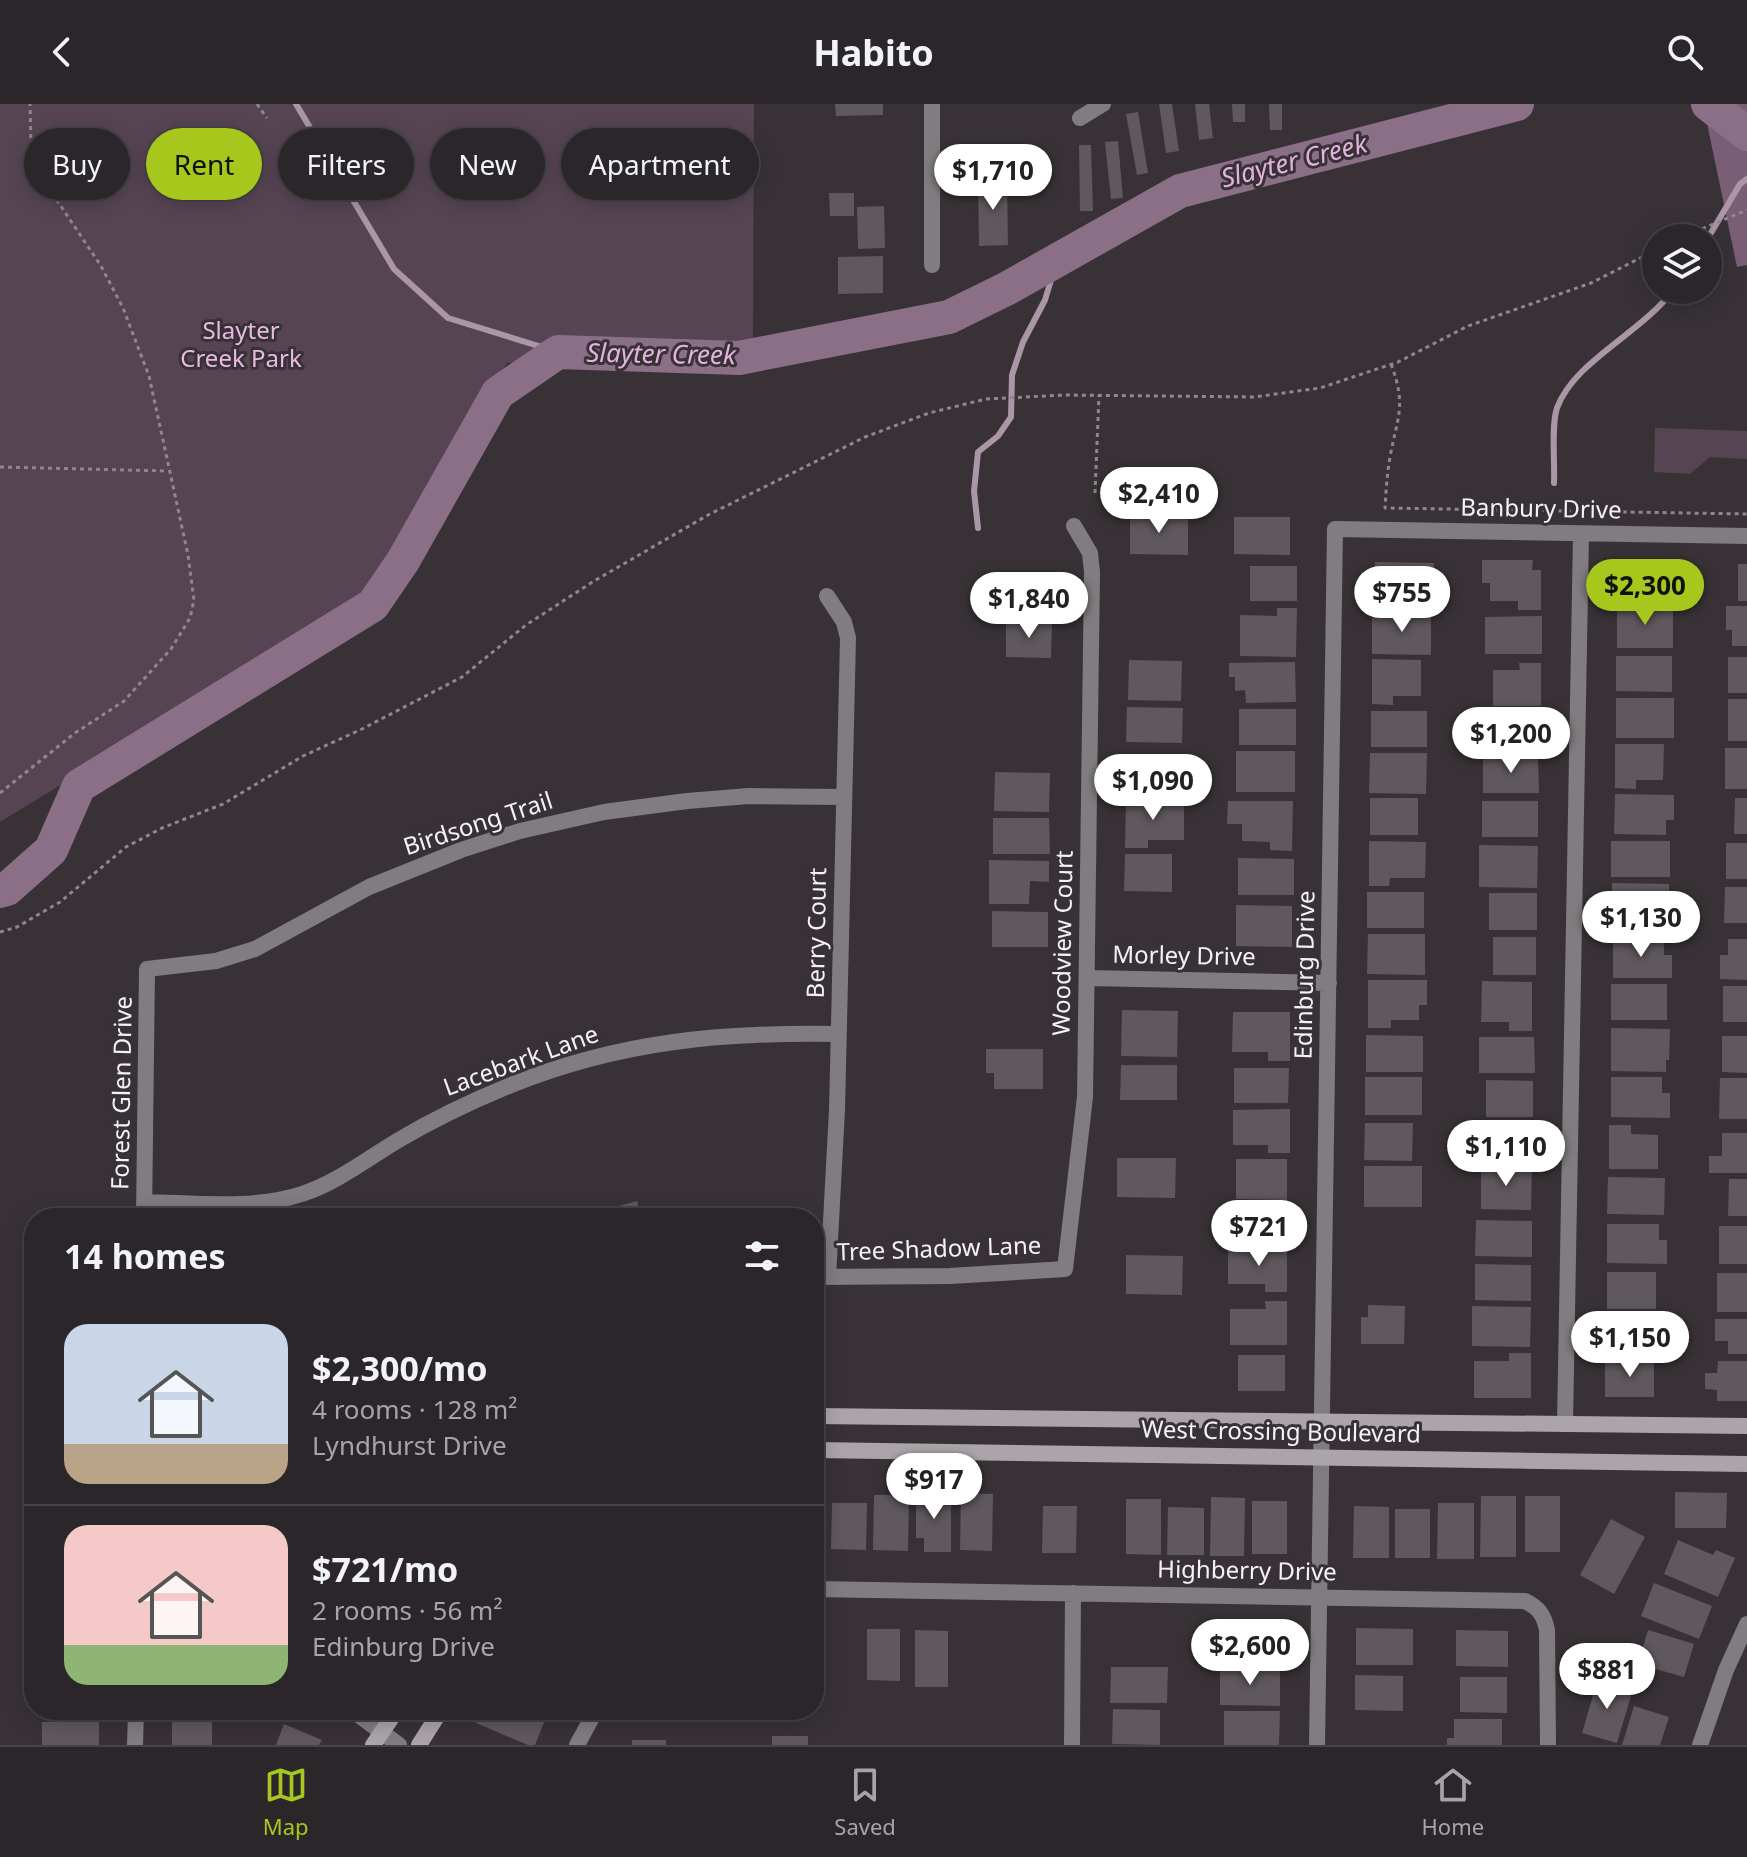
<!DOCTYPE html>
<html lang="en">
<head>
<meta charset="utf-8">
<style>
	:root { --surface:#2a2629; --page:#322e31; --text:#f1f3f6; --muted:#a5a5a8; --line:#464346; --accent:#a8c71d }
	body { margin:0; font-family:"Noto Sans",sans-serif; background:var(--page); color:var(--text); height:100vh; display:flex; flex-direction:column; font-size:30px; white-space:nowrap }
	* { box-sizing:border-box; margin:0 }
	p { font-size:26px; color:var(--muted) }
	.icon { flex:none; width:44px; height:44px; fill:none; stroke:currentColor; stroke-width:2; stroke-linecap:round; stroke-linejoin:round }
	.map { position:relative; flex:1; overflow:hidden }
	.sheet { position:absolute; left:24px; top:1104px; width:800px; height:512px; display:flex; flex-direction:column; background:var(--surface); border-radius:32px; box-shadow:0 4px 20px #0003,0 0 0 2px var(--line) }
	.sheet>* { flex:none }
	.hud { position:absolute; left:24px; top:24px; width:800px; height:72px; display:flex; gap:16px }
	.fabs { position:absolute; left:1642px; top:120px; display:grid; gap:16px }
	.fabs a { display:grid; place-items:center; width:80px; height:80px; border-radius:50%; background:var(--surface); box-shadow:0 4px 20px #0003,0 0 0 2px var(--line); font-size:40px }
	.price { position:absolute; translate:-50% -68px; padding:0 18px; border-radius:28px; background:#fff; color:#222; font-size:26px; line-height:52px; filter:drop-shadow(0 2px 4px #0008) }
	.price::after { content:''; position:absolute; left:50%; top:48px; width:24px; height:18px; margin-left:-12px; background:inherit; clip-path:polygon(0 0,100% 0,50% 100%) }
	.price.active { background:var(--accent); color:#111 }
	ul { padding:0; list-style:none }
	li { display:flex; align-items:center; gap:24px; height:200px; padding:0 40px }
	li+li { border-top:2px solid var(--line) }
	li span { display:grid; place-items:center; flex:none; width:224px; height:160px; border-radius:24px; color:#555 }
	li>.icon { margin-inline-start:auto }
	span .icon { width:96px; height:96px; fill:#fffc; stroke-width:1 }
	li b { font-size:34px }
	h2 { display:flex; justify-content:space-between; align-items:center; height:96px; padding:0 40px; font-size:34px }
	.tag { padding:0 28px; border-radius:36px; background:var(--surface); box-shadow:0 4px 20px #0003,0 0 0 2px var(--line); font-size:28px; line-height:72px }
	.tag.active { background:var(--accent); color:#111 }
	header { display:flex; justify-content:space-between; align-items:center; height:104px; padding:0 40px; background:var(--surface); font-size:36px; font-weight:700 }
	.dock { display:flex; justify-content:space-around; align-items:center; height:112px; border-top:2px solid var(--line); background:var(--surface); font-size:22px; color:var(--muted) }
	.dock a { display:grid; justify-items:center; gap:4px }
	.dock .active { color:var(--accent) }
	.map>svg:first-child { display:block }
	.green { fill:#564453 }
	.forest { fill:#7a5e76 }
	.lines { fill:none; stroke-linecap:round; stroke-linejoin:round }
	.stream { stroke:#ab96a8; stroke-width:6 }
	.river { stroke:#8b6f87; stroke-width:34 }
	.building { fill:#5f585e }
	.path { stroke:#8e888d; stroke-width:3; stroke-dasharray:4 4; stroke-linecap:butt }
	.street { stroke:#807c7f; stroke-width:16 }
	.secondary { stroke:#aba5aa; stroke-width:16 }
	.labels { text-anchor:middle; stroke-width:6; stroke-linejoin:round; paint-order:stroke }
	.park-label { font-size:24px; fill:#eab8e3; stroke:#383237 }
	.street-label { font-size:24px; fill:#f5f1f4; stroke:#383237 }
	.water-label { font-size:26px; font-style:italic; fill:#e3b2dd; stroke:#383237 }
</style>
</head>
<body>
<header><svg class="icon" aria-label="back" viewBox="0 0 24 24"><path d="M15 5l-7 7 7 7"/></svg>Habito<svg class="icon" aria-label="search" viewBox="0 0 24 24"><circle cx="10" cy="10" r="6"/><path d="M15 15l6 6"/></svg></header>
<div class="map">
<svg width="1747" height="1641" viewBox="0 0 1747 1641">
	<rect width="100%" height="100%" fill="#383237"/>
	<path class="green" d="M0 0H754L753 235 737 239 507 259 376 488 0 718Z
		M1655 324 1747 327V355L1710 353 1690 370 1654 368Z"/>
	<path class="forest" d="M1703 0H1747V161L1737 163Z"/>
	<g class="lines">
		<path class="stream" d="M296 0 394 165 448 214 558 248
			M1708 134 1740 80 1747 75
			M1554 379C1555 358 1551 322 1557 304 1574 257 1642 229 1673 186
			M978 424 974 387 978 348 998 332 1011 313 1012 271 1023 238 1045 196 1057 156"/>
		<path class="river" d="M1708 0 1747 30
			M0 787 7 785 51 746 79 682 373 501 403 457 498 289 558 248 739 254 949 213 1006 185 1180 87 1517 0"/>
	</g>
	<path class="building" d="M835 0H883V11L836 12Z
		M1159 0H1172L1179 47 1166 49Z
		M1195 0H1209L1213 34 1199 36Z
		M1232 0H1245V18H1233Z
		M1269 0H1282V26H1270Z
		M1138 8 1148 69 1137 71 1126 10Z
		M1118 37 1123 94 1111 95 1105 38Z
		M1079 41H1091L1093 107H1080Z
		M1007 73 1008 141 979 142 978 74Z
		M829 89H854V112H830Z
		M884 102 885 144 858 145 857 103Z
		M883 152V189L838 190V153Z
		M1130 411 1188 412V451L1130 450Z
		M1234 413H1290V451L1234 450Z
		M1482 456H1533L1532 466H1541V506H1518V497H1490V479H1482Z
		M1375 458 1434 459V484H1426L1425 500 1375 499Z
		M1618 459 1674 460V495L1618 494Z
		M1738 460H1747V497H1738Z
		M1250 462H1297V497H1250Z
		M997 468H1054L1053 505H996Z
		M1617 501 1673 502V544H1617Z
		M1726 502H1747V542H1732V526H1726Z
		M1277 504H1297L1296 553 1240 552V511L1277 512Z
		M1372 510H1431V551L1372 550Z
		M1542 512V550H1485V513Z
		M1006 518 1052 519 1051 554 1006 553Z
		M1616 552H1672V588L1616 587Z
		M1728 553H1747V589H1728Z
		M1372 555 1421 556V592H1393V601L1372 600Z
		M1129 556 1182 557 1181 597 1128 596Z
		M1295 558 1296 598 1246 599 1245 586 1235 587V573H1229V559Z
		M1519 559H1541V602H1493V566H1520Z
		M1616 594H1674V634H1616Z
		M1728 595H1747V637H1728Z
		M1127 603 1183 604 1182 639 1126 638Z
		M1239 605H1296V641H1239Z
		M1371 607H1427V643H1371Z
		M1483 608 1540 609V645H1483Z
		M1615 640H1664L1663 676H1636V685L1615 684Z
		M1725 644H1747V685H1725Z
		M1236 647H1295V688H1236Z
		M1370 649H1427L1426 690 1369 689Z
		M1483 653H1538L1539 689H1483Z
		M995 668 1050 669 1049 708 994 707Z
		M1615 690 1674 691V716H1666V731L1614 730Z
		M1370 694H1418V731H1370Z
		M1735 694H1747V730H1734Z
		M1126 695 1184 696V736H1148V744H1125Z
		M1228 697H1293L1292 747 1270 746V738L1242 737V720H1227Z
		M1482 697H1538V733H1482Z
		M993 714H1049L1050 750H993Z
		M1369 737 1426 738 1425 774H1390L1389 782H1369Z
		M1611 737H1670V773H1611Z
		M1726 739H1747V775H1726Z
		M1479 741 1538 742 1537 784 1479 783Z
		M1125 750H1172V788L1124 787Z
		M1238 754 1294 755V791H1238Z
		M989 756 1049 757V778L1030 777 1029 800H989Z
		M1612 779 1669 780V820H1633V828H1612Z
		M1725 783H1747V819H1724Z
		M1367 788H1424V824H1367Z
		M1489 789H1537V826H1489Z
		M1236 801 1292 802V843L1236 842Z
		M992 807 1048 808V843H992Z
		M1368 830H1425V871L1367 870Z
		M1493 833H1536V871H1493Z
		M1613 834H1664V851H1672V874H1613Z
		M1728 835H1747V876L1720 875V851H1728Z
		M1368 876H1427V901H1419V916H1391V924H1368Z
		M1482 877 1532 878V927H1509V918H1481Z
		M1611 880H1667V916H1611Z
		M1723 882H1747V918H1723Z
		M1122 906 1178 907 1177 953 1121 952Z
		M1233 908H1290V957H1268V948H1232Z
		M1611 924 1670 925 1669 956H1666V968L1611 967Z
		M1366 931 1423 932V968H1366Z
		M1722 932H1747V969L1722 968Z
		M1479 933H1534L1535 969H1479Z
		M986 945H1043V985H994V969H986Z
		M1121 961H1177V996H1120Z
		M1234 964H1289L1288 999H1234Z
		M1365 973H1422V1011H1365Z
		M1611 973H1662V989H1670V1014L1611 1013Z
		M1720 974H1747V1015H1719Z
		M1486 976 1533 977V1013H1486Z
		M1290 1005V1049H1268V1041H1233V1006Z
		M1365 1019H1413L1412 1057 1364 1056Z
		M1609 1021H1631V1030L1658 1031V1065H1609Z
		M1477 1022H1533V1058H1477Z
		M1722 1029H1747V1069H1709V1052H1722Z
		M1117 1054H1176L1175 1094 1117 1093Z
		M1236 1055H1287V1096L1236 1095Z
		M1364 1062H1422V1103H1364Z
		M1481 1063H1532L1531 1106 1481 1105Z
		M1608 1073 1665 1074 1664 1111 1607 1110Z
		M1729 1075H1747V1112H1728Z
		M637 1097 642 1114H603L601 1107Z
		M1232 1102H1288V1139L1231 1138Z
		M588 1105 591 1114H563Z
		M1476 1116 1532 1117V1153L1475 1152Z
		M1607 1120H1659V1136H1667V1160L1607 1159Z
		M1719 1122H1747V1160H1719Z
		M1228 1144H1287V1188H1265V1180H1228Z
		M1126 1151 1183 1152 1182 1191 1126 1190Z
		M1475 1160 1531 1161V1197L1475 1196Z
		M1607 1168H1656V1205H1607Z
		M1717 1169H1747V1208H1717Z
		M1265 1197H1287V1241H1230V1205H1266Z
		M1368 1201 1405 1202 1404 1240H1361V1213H1368Z
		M1472 1202 1531 1203 1530 1243 1472 1242Z
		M1604 1212 1663 1213 1662 1250 1604 1249Z
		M1715 1215H1747V1250H1728V1237H1715Z
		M1509 1249H1531V1294H1474V1257H1509Z
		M1238 1251H1285V1287H1238Z
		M1605 1257H1654V1293H1605Z
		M1718 1257H1747V1297H1717V1286L1705 1285V1269H1717Z
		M1675 1388 1727 1389 1726 1424H1675Z
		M916 1389H951V1448H924V1434H916Z
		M961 1389 993 1390 992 1447 960 1446Z
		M874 1391H909L908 1447 873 1446Z
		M1481 1392H1516V1453H1480Z
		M1525 1392H1560V1448H1525Z
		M1211 1393 1245 1394 1244 1452H1210Z
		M1126 1395H1161V1451L1126 1450Z
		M1252 1397H1287V1450H1252Z
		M832 1399H867L866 1446 831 1445Z
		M1438 1399H1474V1455H1437Z
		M1043 1402H1077L1076 1449H1042Z
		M1354 1402 1389 1403V1454H1353Z
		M1168 1403 1204 1404V1451H1167Z
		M1395 1405H1430V1454H1395Z
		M1611 1415 1645 1433 1614 1490 1580 1471Z
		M1678 1436 1713 1451 1716 1446 1735 1454 1718 1493 1664 1470Z
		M1654 1479 1712 1502 1699 1535 1641 1512Z
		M1221 1522 1281 1523 1280 1559 1221 1558Z
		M1356 1524 1413 1525V1561H1356Z
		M867 1525H900V1577L867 1576Z
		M915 1526 948 1527V1583H915Z
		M1456 1526 1508 1527V1563L1456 1562Z
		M1648 1526 1694 1540 1684 1573 1638 1560Z
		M1111 1563H1168L1167 1599H1110Z
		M1220 1565H1280V1602L1220 1601Z
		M1355 1571 1403 1572V1607L1355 1606Z
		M1460 1573H1507V1609L1460 1608Z
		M1598 1574 1633 1585 1617 1639 1582 1629Z
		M1634 1602 1669 1613 1660 1641H1622Z
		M1113 1605 1160 1606V1641L1112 1640Z
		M481 1606H535L547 1611 535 1641H528L476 1619Z
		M172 1607H212V1641H172Z
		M1224 1607H1280L1279 1641H1224Z
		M1454 1615H1502V1641H1447V1634H1454Z
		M42 1618H99V1641H42Z
		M284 1620 322 1636 319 1641H276Z
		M772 1632H808V1641H772Z
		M632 1636H666V1641H632Z"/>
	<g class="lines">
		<path class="path" d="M257 0 267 14
			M34 57 50 53 55 42
			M1680 134 1747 106
			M1391 260C1407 302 1397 314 1390 353 1387 370 1386 387 1385 404L1747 410
			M0 363 168 367
			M1095 389 1099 291
			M0 689 75 629 124 597 171 545 190 514 194 496 188 451 149 272 123 204 101 162 40 71 31 41 30 0
			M0 828 17 823 60 798 126 743 162 724 223 700 303 652 362 625 462 573 526 521 594 477 708 411 865 333 929 309 986 295 1065 291 1254 293 1320 284 1398 258 1468 222 1591 179 1656 146"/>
		<path class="street" d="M932 0V161
			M1080 14 1103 0
			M827 492 844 518 848 534 837 1006 828 1173
			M1087 874 1329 879
			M145 1098C196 1099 252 1106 302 1090 336 1079 367 1055 397 1037 434 1015 472 997 511 981 620 937 723 928 838 930
			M144 1114 147 865 216 857 255 845 369 783 461 746 520 727 604 708 687 697 749 692 844 693
			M814 1173 950 1172 1065 1165 1085 993 1092 468 1090 449 1074 422
			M1565 1320 1581 430
			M814 1485 1525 1497C1539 1504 1544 1511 1547 1526L1548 1641
			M352 1606 399 1641
			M135 1641 136 1606
			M577 1641 596 1606
			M1072 1641 1073 1489
			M1317 1641 1335 425 1747 432
			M1700 1641 1726 1566 1747 1520"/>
		<path class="secondary" d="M814 1312 1747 1322
			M814 1346 1747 1360
			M373 1641 397 1606
			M419 1641 441 1606"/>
	</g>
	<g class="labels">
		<g class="park-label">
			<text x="241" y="235">Slayter<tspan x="241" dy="28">Creek Park</tspan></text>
		</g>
		<g class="street-label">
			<text transform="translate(1541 405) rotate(1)" y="8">Banbury Drive</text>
			<text transform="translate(478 720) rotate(-18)" y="8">Birdsong Trail</text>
			<text transform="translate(817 829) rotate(-89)" y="8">Berry Court</text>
			<text transform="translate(1063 839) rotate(-89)" y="8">Woodview Court</text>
			<text transform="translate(1184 852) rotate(1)" y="8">Morley Drive</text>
			<text transform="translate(1305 871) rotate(-89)" y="8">Edinburg Drive</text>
			<text transform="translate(521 957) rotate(-20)" y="8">Lacebark Lane</text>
			<text transform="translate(122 989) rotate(-89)" y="8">Forest Glen Drive</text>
			<text transform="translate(939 1145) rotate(-2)" y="8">Tree Shadow Lane</text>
			<text transform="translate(1281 1328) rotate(1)" y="8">West Crossing Boulevard</text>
			<text transform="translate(1247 1467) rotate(1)" y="8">Highberry Drive</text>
		</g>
		<g class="water-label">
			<text transform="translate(1294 57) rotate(-14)" y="9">Slayter Creek</text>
			<text transform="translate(661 250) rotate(1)" y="9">Slayter Creek</text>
		</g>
	</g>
</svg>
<div class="fabs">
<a><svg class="icon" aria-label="layers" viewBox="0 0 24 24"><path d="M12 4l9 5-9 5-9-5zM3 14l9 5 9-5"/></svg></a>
</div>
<b class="price" style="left:993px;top:108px">$1,710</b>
<b class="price" style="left:1159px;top:431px">$2,410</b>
<b class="price active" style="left:1645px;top:523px">$2,300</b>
<b class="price" style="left:1402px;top:530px">$755</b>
<b class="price" style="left:1029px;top:536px">$1,840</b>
<b class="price" style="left:1511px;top:671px">$1,200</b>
<b class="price" style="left:1153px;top:718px">$1,090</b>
<b class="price" style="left:1641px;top:855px">$1,130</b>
<b class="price" style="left:1506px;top:1084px">$1,110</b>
<b class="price" style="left:1259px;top:1164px">$721</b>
<b class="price" style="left:1630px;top:1275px">$1,150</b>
<b class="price" style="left:934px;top:1417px">$917</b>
<b class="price" style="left:1250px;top:1583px">$2,600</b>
<b class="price" style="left:1607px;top:1607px">$881</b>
<div class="hud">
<a class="tag">Buy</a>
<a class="tag active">Rent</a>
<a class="tag">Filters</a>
<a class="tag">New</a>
<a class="tag">Apartment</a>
</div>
<section class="sheet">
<h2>14 homes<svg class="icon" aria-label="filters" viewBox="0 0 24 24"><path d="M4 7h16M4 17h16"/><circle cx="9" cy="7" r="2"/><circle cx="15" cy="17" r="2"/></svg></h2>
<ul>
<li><span style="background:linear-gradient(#c9d6e8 75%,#b9a48a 0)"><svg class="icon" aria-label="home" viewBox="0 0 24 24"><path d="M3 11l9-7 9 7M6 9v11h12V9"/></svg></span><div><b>$2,300/mo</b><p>4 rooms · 128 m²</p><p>Lyndhurst Drive</p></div></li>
<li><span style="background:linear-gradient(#f6c9c9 75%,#8fb573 0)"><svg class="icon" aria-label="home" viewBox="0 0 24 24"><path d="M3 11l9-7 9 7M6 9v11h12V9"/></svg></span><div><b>$721/mo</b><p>2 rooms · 56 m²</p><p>Edinburg Drive</p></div></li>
</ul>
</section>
</div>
<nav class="dock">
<a class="active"><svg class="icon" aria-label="map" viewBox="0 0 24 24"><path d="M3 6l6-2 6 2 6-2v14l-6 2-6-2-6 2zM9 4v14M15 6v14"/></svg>Map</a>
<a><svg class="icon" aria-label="saved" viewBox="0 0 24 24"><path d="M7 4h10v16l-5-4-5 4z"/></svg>Saved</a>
<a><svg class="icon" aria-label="home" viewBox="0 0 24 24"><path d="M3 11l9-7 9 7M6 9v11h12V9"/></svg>Home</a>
</nav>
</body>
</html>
